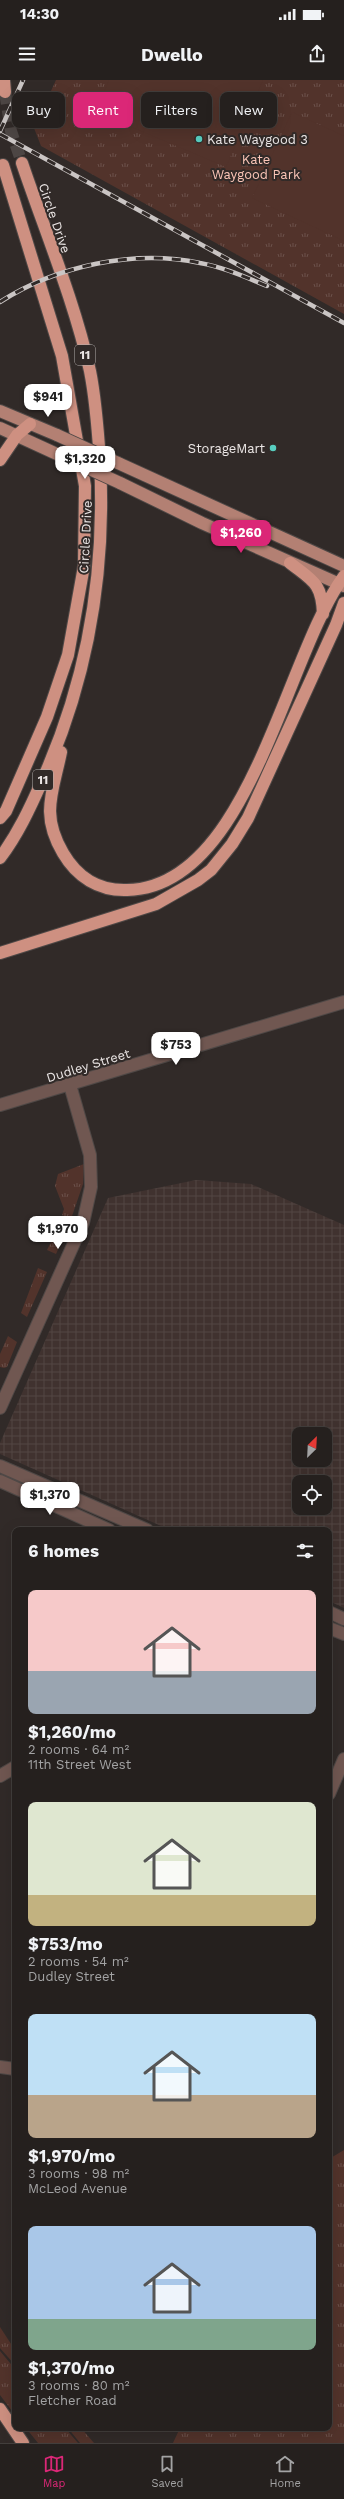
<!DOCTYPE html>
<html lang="en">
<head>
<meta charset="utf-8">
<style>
	:root { --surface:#25201e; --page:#312d2b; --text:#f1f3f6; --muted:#a3a3a4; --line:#423e3c; --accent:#db2777 }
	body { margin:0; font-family:"Work Sans",sans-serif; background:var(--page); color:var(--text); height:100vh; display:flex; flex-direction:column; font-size:15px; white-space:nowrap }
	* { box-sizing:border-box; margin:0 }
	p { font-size:13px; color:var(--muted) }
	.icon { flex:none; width:22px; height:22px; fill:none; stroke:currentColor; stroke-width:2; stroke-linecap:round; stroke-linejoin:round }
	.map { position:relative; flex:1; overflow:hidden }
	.sheet { position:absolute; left:12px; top:1447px; width:320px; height:904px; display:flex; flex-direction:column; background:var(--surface); border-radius:8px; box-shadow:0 4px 16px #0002,0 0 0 1px var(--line) }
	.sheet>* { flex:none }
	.guide { position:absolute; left:12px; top:12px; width:320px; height:36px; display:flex; gap:8px }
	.needle { width:26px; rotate:24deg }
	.tools { position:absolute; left:292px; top:1347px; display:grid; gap:8px }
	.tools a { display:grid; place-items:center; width:40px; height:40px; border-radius:8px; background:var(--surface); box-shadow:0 4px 16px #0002,0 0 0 1px var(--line); font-size:20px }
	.price { position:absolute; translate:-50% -34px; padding:0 9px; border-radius:8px; background:#fff; color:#222; font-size:13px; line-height:26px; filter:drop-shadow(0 1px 2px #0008) }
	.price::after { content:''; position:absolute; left:50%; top:24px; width:12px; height:9px; margin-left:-6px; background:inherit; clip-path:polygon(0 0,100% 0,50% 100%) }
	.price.current { background:var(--accent); color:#fff }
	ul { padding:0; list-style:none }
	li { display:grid; align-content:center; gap:8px; height:212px; padding:0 16px }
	li span { display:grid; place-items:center; height:124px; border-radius:8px; color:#555 }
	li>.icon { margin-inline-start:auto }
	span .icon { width:72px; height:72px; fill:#fffc; stroke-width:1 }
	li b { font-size:17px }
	h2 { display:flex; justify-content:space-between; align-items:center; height:48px; padding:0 16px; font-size:17px }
	.pill { padding:0 14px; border-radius:8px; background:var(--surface); box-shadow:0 4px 16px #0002,0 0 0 1px var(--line); font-size:14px; line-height:36px }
	.pill.current { background:var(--accent); color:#fff }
	.status { display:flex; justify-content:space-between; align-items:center; height:28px; padding:0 20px; background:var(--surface); direction:ltr }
	.status svg { height:11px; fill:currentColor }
	header { display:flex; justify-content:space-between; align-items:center; height:52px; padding:0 16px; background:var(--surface); font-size:18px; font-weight:700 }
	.menu { display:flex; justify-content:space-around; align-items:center; height:56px; border-top:1px solid var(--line); background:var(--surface); font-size:11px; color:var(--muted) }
	.menu a { display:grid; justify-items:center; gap:2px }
	.menu .current { color:var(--accent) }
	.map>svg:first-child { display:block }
	.industrial { fill:url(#industrial-grid); fill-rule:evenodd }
	.grass { fill:url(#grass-tufts) }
	.pitch { fill:#52332b }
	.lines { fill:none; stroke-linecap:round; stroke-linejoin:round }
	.highway-tunnel { stroke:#4d4644; stroke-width:12; stroke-dasharray:12 6; stroke-linecap:butt }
	.minor-casing { stroke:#4f4846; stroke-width:14 }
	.major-casing { stroke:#4f4846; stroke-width:14 }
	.highway-casing { stroke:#4f4846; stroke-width:14 }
	.minor { stroke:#705751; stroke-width:12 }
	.major { stroke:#b38073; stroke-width:12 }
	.highway { stroke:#ce9081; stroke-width:12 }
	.rail-casing { stroke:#cac5c4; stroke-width:4.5 }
	.rail { stroke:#312a28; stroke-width:3; stroke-dasharray:9; stroke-linecap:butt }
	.major-bridge-casing { stroke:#4f4846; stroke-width:14; stroke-linecap:butt }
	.major-bridge { stroke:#b38073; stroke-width:12 }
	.poi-dot { fill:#58cec0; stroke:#312a28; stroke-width:1.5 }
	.labels { text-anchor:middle; stroke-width:4; stroke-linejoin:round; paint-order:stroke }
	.shield { fill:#312a28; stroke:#b3aeac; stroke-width:1 }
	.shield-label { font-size:12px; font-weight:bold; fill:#ebe6e5 }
	.poi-label { font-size:13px; fill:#ebe6e5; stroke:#312a28; text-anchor:start }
	.park-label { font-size:13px; fill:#fbc5b7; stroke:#312a28 }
	.street-label { font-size:13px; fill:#ebe6e5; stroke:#312a28 }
</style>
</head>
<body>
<div class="status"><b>14:30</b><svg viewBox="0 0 49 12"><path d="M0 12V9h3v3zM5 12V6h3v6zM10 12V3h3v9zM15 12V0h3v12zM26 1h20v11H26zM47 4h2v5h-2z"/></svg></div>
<header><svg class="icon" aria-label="menu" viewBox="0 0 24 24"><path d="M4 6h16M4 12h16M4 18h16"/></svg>Dwello<svg class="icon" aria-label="share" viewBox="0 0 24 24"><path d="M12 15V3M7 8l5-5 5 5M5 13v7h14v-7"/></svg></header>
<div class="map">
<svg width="344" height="2363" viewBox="0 0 344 2363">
	<defs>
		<pattern id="industrial-grid" width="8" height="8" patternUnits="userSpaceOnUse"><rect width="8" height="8" fill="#40322f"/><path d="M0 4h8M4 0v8" fill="none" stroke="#524643"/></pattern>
		<pattern id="grass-tufts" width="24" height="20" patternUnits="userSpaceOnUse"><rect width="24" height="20" fill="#52332b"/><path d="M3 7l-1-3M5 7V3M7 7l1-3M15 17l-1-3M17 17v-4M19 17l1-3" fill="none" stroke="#6b514a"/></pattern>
	</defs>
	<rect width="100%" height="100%" fill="#312a28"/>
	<path class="industrial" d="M196 1100 251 1104 344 1145V1528L329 1521V1450H170L0 1374V1363L108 1118ZM299 1354H325V1380H299ZM299 1402H325V1428H299Z"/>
	<path class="grass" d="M56 0H344V234L41 66 34 48Z
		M84 1084 83 1104 71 1139 62 1135 64 1129 55 1106 58 1094Z
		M58 1148 66 1152 56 1174 47 1170Z
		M38 1188 47 1192 27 1237 21 1233Z
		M8 1256 17 1262 7 1287 4 1288 0 1287V1274Z
		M344 2070V2363H173L180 2348H329V2079Z
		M0 2247 15 2270V2285L0 2268Z
		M0 2271 15 2289V2335L0 2315Z
		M26 2348H65L78 2363H38Z
		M68 2348H81L94 2363H80Z"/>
	<path class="pitch" d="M109 0H263L226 87 96 32Z
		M292 32 344 56V161L252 118Z"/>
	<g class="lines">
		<path class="highway-tunnel" d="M5 12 11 51 22 83"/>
		<defs>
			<path id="minor" d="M0 1025 344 922
				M0 1328 83 1143 91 1107 90 1075 70 1005
				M0 1386 147 1450
				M0 1401 109 1450
				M329 1532 344 1539
				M329 1548 344 1554
				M0 1696 15 1687
				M329 1714 344 1679
				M0 1987 15 1989"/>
			<path id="major" d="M0 331 57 355
				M0 348 59 375
				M118 383 344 486
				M120 403 202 443 344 506"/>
			<path id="highway" d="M4 0 5 12
				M0 380 17 355 30 344
				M290 483C313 501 322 503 323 534
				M61 672C53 712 40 734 63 773 77 797 99 811 127 810 249 808 285 576 344 496
				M0 738 6 731 47 637 68 575 84 486 85 406 62 276 3 85
				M0 778C18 754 30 728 42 701 88 599 106 493 100 381 98 351 96 321 90 291 74 220 45 151 22 83
				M0 873 156 824 198 800 211 790 232 764 248 738 336 545 344 523
				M0 2329 23 2363"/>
		</defs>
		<use href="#minor" class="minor-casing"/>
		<use href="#major" class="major-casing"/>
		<use href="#highway" class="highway-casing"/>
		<use href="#minor" class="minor"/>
		<use href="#major" class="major"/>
		<use href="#highway" class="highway"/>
		<defs>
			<path id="rail" d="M0 51 23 0
				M0 54 344 243
				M0 222C56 186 134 169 200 183 223 187 245 197 267 206"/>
		</defs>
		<use href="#rail" class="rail-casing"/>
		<use href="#rail" class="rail"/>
		<defs>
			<path id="major-bridge" d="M57 355 118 383
				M59 375 120 403"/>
		</defs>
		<use href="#major-bridge" class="major-bridge-casing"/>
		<use href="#major-bridge" class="major-bridge"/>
	</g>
	<g class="poi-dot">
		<circle cx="199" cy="59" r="4"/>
		<circle cx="273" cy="368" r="4"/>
	</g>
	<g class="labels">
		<g class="shield">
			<rect x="75" y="265" width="20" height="20" rx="3"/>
			<rect x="33" y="690" width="20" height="20" rx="3"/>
		</g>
		<g class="shield-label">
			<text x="85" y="279">11</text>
			<text x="43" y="704">11</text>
		</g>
		<g class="poi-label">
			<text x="207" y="64">Kate Waygood 3</text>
			<text x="265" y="373" text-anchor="end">StorageMart</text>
		</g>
		<g class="park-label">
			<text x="256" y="84">Kate<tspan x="256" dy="15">Waygood Park</tspan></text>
		</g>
		<g class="street-label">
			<text transform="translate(55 138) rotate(71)" y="5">Circle Drive</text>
			<text transform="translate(85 457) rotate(-87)" y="5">Circle Drive</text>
			<text transform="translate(88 985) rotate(-17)" y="5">Dudley Street</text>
		</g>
	</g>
</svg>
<div class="tools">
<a><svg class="needle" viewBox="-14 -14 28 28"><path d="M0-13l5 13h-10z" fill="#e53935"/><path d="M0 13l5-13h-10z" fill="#a3a3a4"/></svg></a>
<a><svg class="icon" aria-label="locate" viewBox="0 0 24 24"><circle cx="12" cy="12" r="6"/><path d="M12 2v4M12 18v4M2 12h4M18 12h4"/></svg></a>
</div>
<b class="price" style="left:48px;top:338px">$941</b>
<b class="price" style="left:85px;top:400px">$1,320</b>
<b class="price current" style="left:241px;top:474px">$1,260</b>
<b class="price" style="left:176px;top:986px">$753</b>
<b class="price" style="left:58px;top:1170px">$1,970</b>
<b class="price" style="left:50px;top:1436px">$1,370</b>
<div class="guide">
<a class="pill">Buy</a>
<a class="pill current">Rent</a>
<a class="pill">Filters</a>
<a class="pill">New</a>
</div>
<section class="sheet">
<h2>6 homes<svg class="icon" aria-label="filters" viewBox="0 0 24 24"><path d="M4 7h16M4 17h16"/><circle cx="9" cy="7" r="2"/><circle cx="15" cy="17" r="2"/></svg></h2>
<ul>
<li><span style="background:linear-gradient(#f6c9c9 65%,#9aa5b1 0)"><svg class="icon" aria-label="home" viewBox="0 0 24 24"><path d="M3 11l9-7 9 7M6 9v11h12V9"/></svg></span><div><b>$1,260/mo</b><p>2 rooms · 64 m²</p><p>11th Street West</p></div></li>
<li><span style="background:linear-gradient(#dfe7d0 75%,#c2b280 0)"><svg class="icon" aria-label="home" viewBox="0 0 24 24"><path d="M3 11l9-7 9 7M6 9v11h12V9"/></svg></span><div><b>$753/mo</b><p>2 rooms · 54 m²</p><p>Dudley Street</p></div></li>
<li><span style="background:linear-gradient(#bfe0f5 65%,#b9a48a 0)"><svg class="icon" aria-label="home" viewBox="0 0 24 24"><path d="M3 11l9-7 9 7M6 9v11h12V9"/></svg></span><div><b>$1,970/mo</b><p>3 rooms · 98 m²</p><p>McLeod Avenue</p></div></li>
<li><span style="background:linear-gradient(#a9c7e8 75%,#7fa58c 0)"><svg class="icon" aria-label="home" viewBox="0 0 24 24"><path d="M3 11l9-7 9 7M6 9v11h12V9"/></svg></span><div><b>$1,370/mo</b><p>3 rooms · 80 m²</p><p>Fletcher Road</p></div></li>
</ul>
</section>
</div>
<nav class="menu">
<a class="current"><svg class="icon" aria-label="map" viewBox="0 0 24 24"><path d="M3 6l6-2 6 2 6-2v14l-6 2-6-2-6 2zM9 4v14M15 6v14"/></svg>Map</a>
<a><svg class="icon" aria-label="saved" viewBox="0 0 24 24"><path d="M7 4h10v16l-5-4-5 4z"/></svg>Saved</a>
<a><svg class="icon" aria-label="home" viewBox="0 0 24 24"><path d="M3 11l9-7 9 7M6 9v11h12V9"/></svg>Home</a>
</nav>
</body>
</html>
